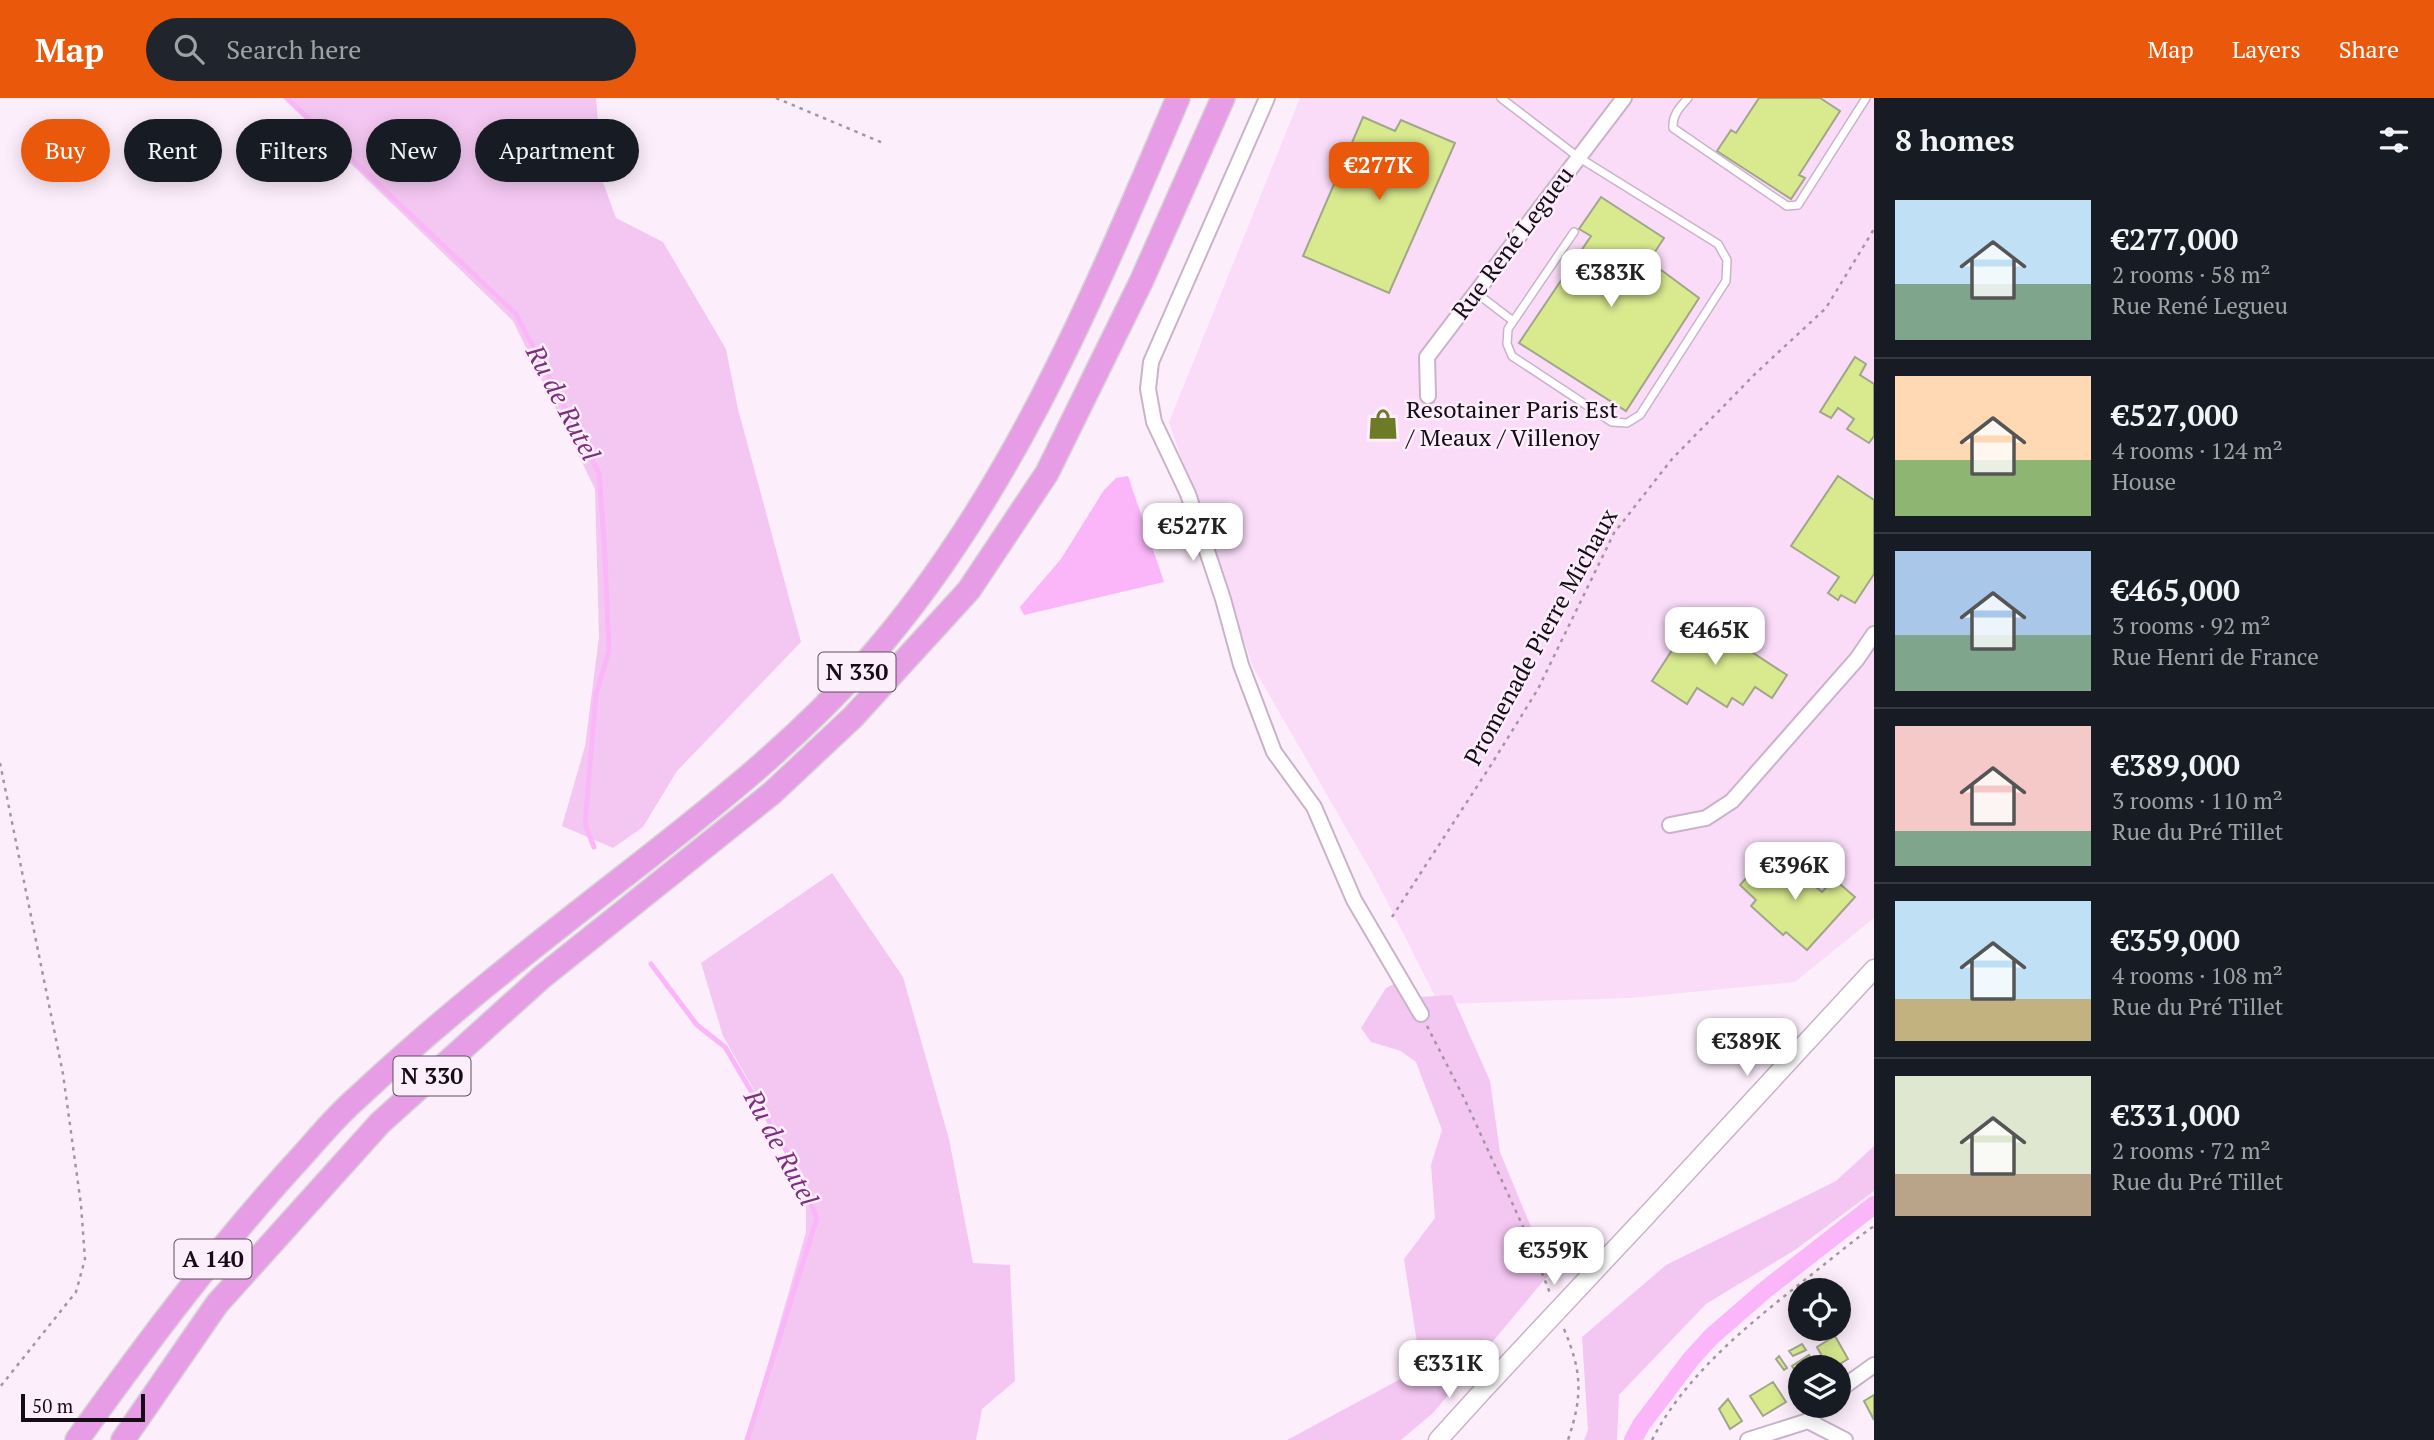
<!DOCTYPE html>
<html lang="en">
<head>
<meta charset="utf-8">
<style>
	:root { --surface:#171b24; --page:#20242c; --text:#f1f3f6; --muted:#9ea1a6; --line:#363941; --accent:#ea580c }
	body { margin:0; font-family:"PT Serif",serif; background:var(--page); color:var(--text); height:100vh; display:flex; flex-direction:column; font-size:26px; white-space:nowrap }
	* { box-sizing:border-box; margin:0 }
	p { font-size:23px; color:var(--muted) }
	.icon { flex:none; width:38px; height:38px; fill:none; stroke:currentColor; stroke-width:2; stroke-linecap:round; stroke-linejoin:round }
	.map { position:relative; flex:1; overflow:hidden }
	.panel { display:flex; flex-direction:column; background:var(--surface); width:560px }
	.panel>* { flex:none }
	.banner { position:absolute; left:21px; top:21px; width:665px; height:63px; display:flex; gap:14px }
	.fabs { position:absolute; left:1788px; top:1180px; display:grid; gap:14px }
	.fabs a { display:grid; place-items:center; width:63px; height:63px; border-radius:50%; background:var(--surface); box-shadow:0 4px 18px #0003; font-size:35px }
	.scale { position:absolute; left:21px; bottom:18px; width:124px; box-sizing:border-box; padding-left:7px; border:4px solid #150d15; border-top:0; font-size:19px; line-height:24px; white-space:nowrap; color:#150d15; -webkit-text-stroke:5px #fdeefc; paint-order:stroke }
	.price { position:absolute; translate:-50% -60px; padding:0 16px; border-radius:14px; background:#fff; color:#222; font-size:23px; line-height:46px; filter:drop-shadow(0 2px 4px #0008) }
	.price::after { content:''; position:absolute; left:50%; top:42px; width:21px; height:16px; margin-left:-10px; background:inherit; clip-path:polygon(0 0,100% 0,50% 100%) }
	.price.active { background:var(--accent); color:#fff }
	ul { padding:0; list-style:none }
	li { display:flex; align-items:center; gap:21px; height:175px; padding:0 21px }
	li+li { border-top:2px solid var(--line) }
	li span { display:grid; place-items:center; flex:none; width:196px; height:140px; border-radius:0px; color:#555 }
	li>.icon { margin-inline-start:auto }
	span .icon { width:84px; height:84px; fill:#fffc; stroke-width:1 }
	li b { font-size:30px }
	h2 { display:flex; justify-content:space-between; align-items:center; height:84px; padding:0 21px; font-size:30px }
	.chip { padding:0 24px; border-radius:32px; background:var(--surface); box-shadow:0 4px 18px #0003; font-size:24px; line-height:63px }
	.chip.active { background:var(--accent); color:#fff }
	header { display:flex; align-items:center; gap:42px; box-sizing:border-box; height:98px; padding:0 35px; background:var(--accent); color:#fff }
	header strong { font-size:33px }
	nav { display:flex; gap:38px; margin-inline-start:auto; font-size:24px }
	.search { width:490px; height:63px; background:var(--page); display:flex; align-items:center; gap:18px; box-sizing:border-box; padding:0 24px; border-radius:38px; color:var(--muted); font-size:26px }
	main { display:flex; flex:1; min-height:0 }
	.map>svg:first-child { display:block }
	.built { fill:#fadcf9 }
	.green { fill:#f4c7f2 }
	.water { fill:#fab6f8 }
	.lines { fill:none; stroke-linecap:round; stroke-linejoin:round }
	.stream { stroke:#fab6f8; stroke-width:5 }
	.canal { stroke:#fab6f8; stroke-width:18 }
	.building { fill:#d8e98e; stroke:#a0a68a; stroke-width:2 }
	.service-casing { stroke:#cab3c9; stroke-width:10 }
	.minor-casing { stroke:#cab3c9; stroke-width:18 }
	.tertiary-casing { stroke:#cab3c9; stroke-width:21 }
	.trunk-casing { stroke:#d5d3d5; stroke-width:26 }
	.path { stroke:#a396a2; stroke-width:2.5; stroke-dasharray:3.5 5; stroke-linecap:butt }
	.service { stroke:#fff; stroke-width:7 }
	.minor { stroke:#fff; stroke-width:14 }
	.tertiary { stroke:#fff; stroke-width:18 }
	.trunk { stroke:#e79ce6; stroke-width:23 }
	.tertiary-bridge-casing { stroke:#cab3c9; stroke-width:21; stroke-linecap:butt }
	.tertiary-bridge { stroke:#fff; stroke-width:18 }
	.labels { text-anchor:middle; stroke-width:5; stroke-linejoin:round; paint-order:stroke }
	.shield { fill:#fdeefc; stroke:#5b505a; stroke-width:2 }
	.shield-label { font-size:23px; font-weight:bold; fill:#150d15 }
	.street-label { font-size:24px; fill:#150d15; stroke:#fdeefc }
	.poi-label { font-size:24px; fill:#150d15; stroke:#fdeefc; text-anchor:start }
	.water-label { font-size:26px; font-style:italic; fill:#7c2e7d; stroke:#fdeefc }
</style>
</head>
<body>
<header>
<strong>Map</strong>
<div class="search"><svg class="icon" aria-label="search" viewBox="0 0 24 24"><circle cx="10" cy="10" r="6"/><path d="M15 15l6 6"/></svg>Search here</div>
<nav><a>Map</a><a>Layers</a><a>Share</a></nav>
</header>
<main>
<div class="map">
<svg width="1874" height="1342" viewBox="0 0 1874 1342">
	<rect width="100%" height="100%" fill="#fdeefc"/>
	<path class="built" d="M1300 0H1874V820L1795 884 1631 900 1439 906 1375 780 1253 569 1169 324Z"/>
	<path class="green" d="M283 0H596L600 49 595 62 616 120 663 144 726 251 738 311 801 544 677 673 643 729 613 750 562 728 585 648 599 539 595 391 513 223Z
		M832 775 903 879 949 1041 973 1165 1010 1167 1015 1283 982 1311 976 1342H749L756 1308 806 1134V1082L723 938 701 865Z
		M1399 883 1404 900 1452 897 1490 983 1500 1054 1550 1175 1433 1315 1401 1342H1287L1421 1270 1404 1161 1435 1120 1431 1067 1442 1032 1416 964 1401 953 1371 944 1361 930 1386 890Z
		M1874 1048V1093L1795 1152 1706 1206 1619 1297 1617 1342H1584L1588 1332 1582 1239 1666 1167 1836 1083Z"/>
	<path class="water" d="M1128 378 1164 484 1024 517 1020 509 1061 461 1104 392 1116 380Z"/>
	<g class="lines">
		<path class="stream" d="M287 0 516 216 599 375 605 456 609 553 596 596 585 726 594 749
			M651 866 697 927 725 949 793 1064 817 1120 747 1342"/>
		<path class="canal" d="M1633 1342 1641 1327 1691 1261 1711 1239 1765 1192 1874 1107"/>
	</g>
	<path class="building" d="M1759 0H1820L1840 13 1799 77 1805 80 1791 101 1717 53 1731 32 1736 35Z
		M1363 19 1395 33 1401 22 1455 45 1389 195 1303 158Z
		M1601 99 1664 140 1649 163 1699 200 1626 313 1519 245 1591 138 1579 131Z
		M1855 259 1866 266 1860 277 1874 286V338L1869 345 1847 331 1854 321 1838 310 1831 320 1820 314Z
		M1838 378 1874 402V476L1855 505 1841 497 1838 502 1828 495 1839 479 1791 448Z
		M1695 517 1787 577 1772 600 1755 589 1743 607 1732 600 1727 609 1697 590 1687 606 1652 583Z
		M1763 761 1780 776 1789 766 1822 794 1834 781 1855 799 1807 852 1786 834 1783 837 1751 808 1756 802 1740 787Z
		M1835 1238 1848 1261 1835 1269H1828L1817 1249Z
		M1802 1246 1806 1252 1793 1258 1789 1253Z
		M1809 1257 1817 1269H1801V1282L1792 1268Z
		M1779 1258 1787 1270 1784 1272 1776 1261Z
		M1773 1284 1786 1304 1763 1318 1750 1298Z
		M1801 1293V1302L1796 1305 1792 1300Z
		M1874 1297V1322L1864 1303Z
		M1728 1301 1742 1323 1730 1331 1719 1311Z"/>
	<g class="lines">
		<defs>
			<path id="service" d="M1501 0 1578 59 1718 146 1727 162 1726 183 1640 317 1627 325 1612 324 1512 258 1507 246 1508 231 1574 134
				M1688 0C1680 9 1672 17 1673 30L1787 108 1798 107 1866 0
				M1475 194 1513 223"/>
			<path id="minor" d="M1267 0 1151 264 1148 291 1154 324 1188 396 1223 501 1241 567 1274 654 1314 709 1354 802 1421 916
				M1428 298 1427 259 1624 0
				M1670 727 1706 720 1732 703 1857 561 1874 536
				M1839 1292 1874 1267
				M1808 1323 1845 1342
				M1748 1342 1808 1323 1823 1307"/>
			<path id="tertiary" d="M1648 1116 1874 871
				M1438 1342 1487 1288"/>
			<path id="trunk" d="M77 1342C148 1243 220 1147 302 1058 320 1038 337 1017 357 1000 445 917 541 843 636 769 718 705 798 641 867 563 1010 401 1094 196 1178 0
				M123 1342 217 1206 380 1025 542 879 772 695 853 619 969 492 1047 375 1141 184 1223 0"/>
		</defs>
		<use href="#service" class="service-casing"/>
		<use href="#minor" class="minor-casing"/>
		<use href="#tertiary" class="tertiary-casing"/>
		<use href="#trunk" class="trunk-casing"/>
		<path class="path" d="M776 0 883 45
			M0 665 63 976 81 1107 85 1161 76 1194 0 1289
			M1392 819 1491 667 1538 591 1614 435 1672 361 1755 276 1826 210 1874 131
			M1427 928 1464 1000 1525 1133 1550 1195
			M1564 1231C1582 1274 1583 1297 1568 1342
			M1652 1342C1686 1276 1749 1226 1806 1181 1829 1163 1851 1144 1874 1128"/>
		<use href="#service" class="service"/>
		<use href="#minor" class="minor"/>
		<use href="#tertiary" class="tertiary"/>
		<use href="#trunk" class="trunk"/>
		<defs>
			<path id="tertiary-bridge" d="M1487 1288 1648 1116"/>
		</defs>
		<use href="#tertiary-bridge" class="tertiary-bridge-casing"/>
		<use href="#tertiary-bridge" class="tertiary-bridge"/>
	</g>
	<defs>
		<symbol id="shop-bare" viewBox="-9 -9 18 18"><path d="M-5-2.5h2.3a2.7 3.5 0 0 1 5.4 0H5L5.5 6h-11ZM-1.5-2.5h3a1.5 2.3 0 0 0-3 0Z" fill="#6d7a27" stroke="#fdeefc" stroke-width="2.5" paint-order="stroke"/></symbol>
	</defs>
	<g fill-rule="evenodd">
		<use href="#shop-bare" x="1361" y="304" width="44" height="44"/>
	</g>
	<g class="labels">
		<g class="shield">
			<rect x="818.5" y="554.5" width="77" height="39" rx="5"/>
			<rect x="393.5" y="958.5" width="77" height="39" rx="5"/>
			<rect x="174.5" y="1141.5" width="77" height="39" rx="5"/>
		</g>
		<g class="shield-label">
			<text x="857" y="582">N 330</text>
			<text x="432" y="986">N 330</text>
			<text x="213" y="1169">A 140</text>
		</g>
		<g class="street-label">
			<text transform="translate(1513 145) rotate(-53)" y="8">Rue René Legueu</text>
			<text transform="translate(1541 539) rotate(-61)" y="8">Promenade Pierre Michaux</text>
		</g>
		<g class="poi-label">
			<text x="1406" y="320">Resotainer Paris Est<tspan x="1406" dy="28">/ Meaux / Villenoy</tspan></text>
		</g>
		<g class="water-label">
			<text transform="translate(563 305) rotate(62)" y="9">Ru de Rutel</text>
			<text transform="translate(781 1050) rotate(62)" y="9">Ru de Rutel</text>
		</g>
	</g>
</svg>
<div class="fabs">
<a><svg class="icon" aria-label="locate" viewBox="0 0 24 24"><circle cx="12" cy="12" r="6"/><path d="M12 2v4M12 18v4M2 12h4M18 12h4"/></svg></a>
<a><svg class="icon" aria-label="layers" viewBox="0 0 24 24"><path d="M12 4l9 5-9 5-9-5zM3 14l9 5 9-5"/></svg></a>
</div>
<div class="scale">50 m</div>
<b class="price active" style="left:1379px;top:104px">€277K</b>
<b class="price" style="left:1611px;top:211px">€383K</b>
<b class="price" style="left:1193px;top:465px">€527K</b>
<b class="price" style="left:1715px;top:569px">€465K</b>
<b class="price" style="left:1795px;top:804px">€396K</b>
<b class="price" style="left:1747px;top:980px">€389K</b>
<b class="price" style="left:1554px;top:1189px">€359K</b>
<b class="price" style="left:1449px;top:1302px">€331K</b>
<div class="banner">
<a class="chip active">Buy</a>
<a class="chip">Rent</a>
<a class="chip">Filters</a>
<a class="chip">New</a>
<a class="chip">Apartment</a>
</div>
</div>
<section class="panel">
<h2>8 homes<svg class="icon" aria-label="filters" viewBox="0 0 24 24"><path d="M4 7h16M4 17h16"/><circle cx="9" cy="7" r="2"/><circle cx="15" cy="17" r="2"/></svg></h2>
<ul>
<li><span style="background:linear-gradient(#bfe0f5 60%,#7fa58c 0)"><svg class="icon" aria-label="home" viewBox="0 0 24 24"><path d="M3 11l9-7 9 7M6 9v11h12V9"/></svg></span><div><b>€277,000</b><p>2 rooms · 58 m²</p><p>Rue René Legueu</p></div></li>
<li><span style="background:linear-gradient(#ffd9b3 60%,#8fb573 0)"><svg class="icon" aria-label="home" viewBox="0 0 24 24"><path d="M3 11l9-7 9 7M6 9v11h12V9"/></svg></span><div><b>€527,000</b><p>4 rooms · 124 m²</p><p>House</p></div></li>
<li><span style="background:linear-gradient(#a9c7e8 60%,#7fa58c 0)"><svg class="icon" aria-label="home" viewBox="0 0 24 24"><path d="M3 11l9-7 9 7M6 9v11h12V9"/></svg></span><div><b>€465,000</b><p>3 rooms · 92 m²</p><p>Rue Henri de France</p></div></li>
<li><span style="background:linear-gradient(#f6c9c9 75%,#7fa58c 0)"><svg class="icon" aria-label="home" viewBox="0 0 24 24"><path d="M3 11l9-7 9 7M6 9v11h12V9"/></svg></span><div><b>€389,000</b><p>3 rooms · 110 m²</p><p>Rue du Pré Tillet</p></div></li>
<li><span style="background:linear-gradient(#bfe0f5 70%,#c2b280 0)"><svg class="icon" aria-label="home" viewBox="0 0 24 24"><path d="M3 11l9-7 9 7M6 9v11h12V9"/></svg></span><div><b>€359,000</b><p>4 rooms · 108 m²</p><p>Rue du Pré Tillet</p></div></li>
<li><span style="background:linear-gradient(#dfe7d0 70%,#b9a48a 0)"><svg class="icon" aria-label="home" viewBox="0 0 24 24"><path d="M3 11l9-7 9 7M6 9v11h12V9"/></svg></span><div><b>€331,000</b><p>2 rooms · 72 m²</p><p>Rue du Pré Tillet</p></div></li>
</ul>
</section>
</main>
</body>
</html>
